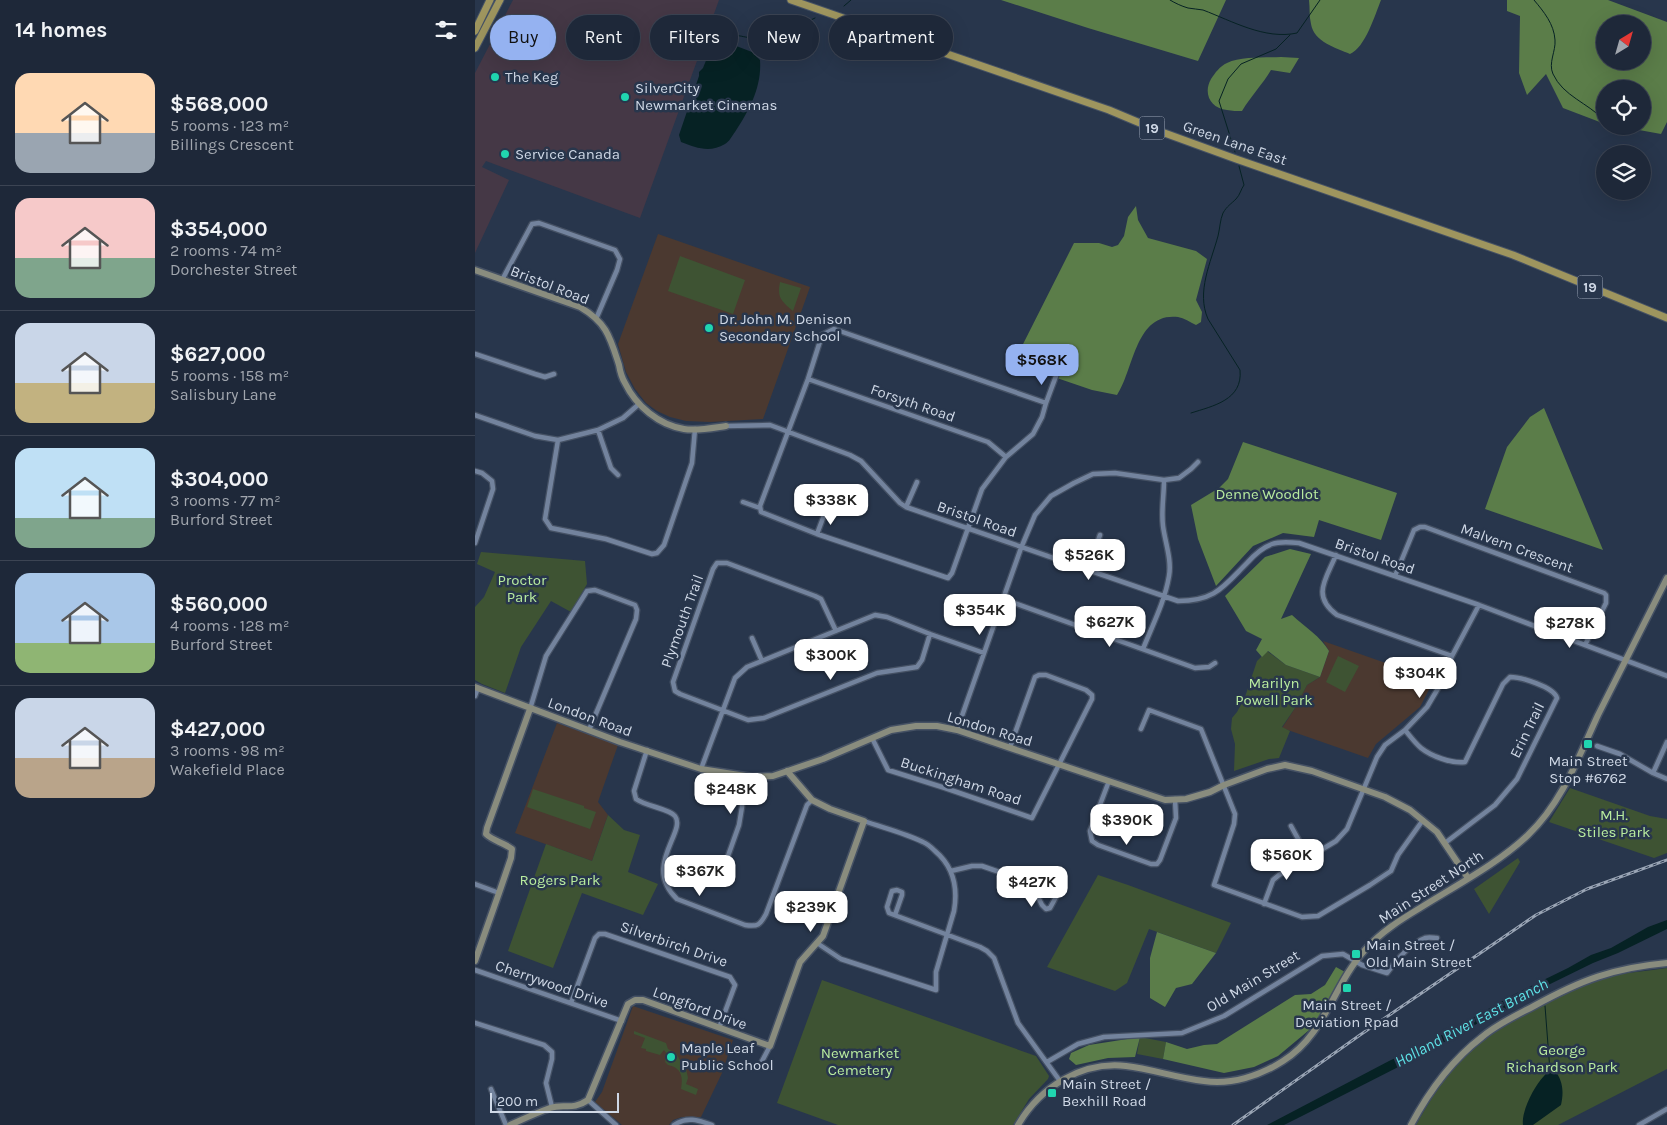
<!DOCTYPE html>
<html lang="en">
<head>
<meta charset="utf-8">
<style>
	:root { --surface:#1e2839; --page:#263041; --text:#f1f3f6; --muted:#a1a6ae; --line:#3c4453; --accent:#95b2f1 }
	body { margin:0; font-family:Karla,sans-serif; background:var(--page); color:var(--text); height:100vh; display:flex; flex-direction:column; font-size:19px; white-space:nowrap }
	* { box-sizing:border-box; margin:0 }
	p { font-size:16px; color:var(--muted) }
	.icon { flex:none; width:28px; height:28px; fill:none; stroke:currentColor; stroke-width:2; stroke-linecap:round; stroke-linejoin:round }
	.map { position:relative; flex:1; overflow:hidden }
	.side { display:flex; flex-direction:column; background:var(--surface); width:475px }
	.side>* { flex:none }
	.top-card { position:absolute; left:15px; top:15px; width:475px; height:45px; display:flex; gap:10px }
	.needle { width:32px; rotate:37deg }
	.fabs { position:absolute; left:1121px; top:15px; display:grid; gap:10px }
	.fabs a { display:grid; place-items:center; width:55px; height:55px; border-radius:50%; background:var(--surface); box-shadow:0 5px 20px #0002,0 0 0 1px var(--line); font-size:25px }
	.scale { position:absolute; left:15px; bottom:12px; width:129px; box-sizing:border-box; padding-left:5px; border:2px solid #cfd8e6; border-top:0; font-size:14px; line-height:18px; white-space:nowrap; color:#cfd8e6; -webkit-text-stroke:4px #28364c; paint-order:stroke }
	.price { position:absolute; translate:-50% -42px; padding:0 11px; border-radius:10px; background:#fff; color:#222; font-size:16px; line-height:32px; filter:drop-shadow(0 1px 2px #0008) }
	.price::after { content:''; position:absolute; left:50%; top:30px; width:15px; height:11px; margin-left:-8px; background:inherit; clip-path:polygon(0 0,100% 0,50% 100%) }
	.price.selected { background:var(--accent); color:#111 }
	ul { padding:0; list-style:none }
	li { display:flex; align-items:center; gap:15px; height:125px; padding:0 15px }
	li+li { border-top:1px solid var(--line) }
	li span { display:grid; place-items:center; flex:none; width:140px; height:100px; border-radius:15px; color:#555 }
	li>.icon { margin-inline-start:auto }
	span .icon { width:60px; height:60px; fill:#fffc; stroke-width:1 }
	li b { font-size:21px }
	h2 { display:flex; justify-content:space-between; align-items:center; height:60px; padding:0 15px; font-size:21px }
	.chip { padding:0 18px; border-radius:22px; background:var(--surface); box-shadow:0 5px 20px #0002,0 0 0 1px var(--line); font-size:18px; line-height:45px }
	.chip.selected { background:var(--accent); color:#111 }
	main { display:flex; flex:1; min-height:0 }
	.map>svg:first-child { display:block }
	.commercial { fill:#453846 }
	.education { fill:#4b3930 }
	.green { fill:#3e5333 }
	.forest { fill:#5b7d49; fill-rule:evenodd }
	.water { fill:#062224 }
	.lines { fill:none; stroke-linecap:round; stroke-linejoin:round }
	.stream { stroke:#062224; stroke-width:1 }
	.street-casing { stroke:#455164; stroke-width:7 }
	.secondary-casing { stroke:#455164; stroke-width:9 }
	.primary-casing { stroke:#455164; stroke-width:9 }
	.street { stroke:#73839d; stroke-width:4.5 }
	.secondary { stroke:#898c7e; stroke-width:6 }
	.primary { stroke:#9e955e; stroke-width:7 }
	.rail-casing { stroke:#9aa5b5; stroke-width:3 }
	.rail { stroke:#28364c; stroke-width:1; stroke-dasharray:4; stroke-linecap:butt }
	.poi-dot { fill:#20d5b0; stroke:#28364c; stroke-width:2 }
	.labels { text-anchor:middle; stroke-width:5; stroke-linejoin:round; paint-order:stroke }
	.shield { fill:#28364c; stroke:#9da7b8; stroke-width:1 }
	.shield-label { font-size:14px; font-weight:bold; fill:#cfd8e6 }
	.poi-label { font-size:15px; fill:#cfd8e6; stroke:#28364c; text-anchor:start }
	.street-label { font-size:15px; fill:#cfd8e6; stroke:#28364c }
	.park-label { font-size:15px; fill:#b9ec9f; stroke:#28364c }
	.water-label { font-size:16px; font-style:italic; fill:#5ee2e7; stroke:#28364c }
</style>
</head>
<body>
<main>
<section class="side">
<h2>14 homes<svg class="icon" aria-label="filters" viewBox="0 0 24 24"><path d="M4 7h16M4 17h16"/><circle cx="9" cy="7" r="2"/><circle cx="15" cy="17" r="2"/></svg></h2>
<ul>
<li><span style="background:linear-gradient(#ffd9b3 60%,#9aa5b1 0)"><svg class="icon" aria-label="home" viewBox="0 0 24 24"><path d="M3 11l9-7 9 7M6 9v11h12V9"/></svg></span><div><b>$568,000</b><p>5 rooms · 123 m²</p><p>Billings Crescent</p></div></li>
<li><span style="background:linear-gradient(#f6c9c9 60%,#7fa58c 0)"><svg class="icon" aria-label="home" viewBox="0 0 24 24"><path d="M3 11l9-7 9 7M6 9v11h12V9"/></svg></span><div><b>$354,000</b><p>2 rooms · 74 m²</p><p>Dorchester Street</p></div></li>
<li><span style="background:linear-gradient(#c9d6e8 60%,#c2b280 0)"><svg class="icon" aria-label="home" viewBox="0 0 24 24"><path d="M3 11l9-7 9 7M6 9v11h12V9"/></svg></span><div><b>$627,000</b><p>5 rooms · 158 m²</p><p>Salisbury Lane</p></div></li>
<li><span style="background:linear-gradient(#bfe0f5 70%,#7fa58c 0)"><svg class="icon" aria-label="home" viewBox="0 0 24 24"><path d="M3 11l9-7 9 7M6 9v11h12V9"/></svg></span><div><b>$304,000</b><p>3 rooms · 77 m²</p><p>Burford Street</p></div></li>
<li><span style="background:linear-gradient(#a9c7e8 70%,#8fb573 0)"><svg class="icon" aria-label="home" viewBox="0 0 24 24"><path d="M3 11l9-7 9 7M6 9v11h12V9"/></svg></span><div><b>$560,000</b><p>4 rooms · 128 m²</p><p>Burford Street</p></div></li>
<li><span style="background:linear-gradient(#c9d6e8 60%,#b9a48a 0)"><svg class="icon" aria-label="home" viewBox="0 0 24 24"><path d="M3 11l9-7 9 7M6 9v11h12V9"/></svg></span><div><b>$427,000</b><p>3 rooms · 98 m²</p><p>Wakefield Place</p></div></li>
</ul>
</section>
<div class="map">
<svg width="1192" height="1125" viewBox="0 0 1192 1125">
	<rect width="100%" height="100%" fill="#28364c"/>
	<path class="commercial" d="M38 0H244L165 218 11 161 7 167 34 180 0 253V73Z"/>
	<path class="education" d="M183 234 335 287 288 419 235 422 211 421 195 417 182 411 171 403 160 389 151 372 143 344Z
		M848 641 959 680 945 707 901 744 893 758 807 728 820 708 832 685 845 677 854 651Z
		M82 723 143 745 123 802 133 815 117 861 40 833Z
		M158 1006 258 1040 247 1073 226 1117H207L198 1120 194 1125H147L120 1102 127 1092Z"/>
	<path class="green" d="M205 256 270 280 258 314 193 291Z
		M305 282 326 288 318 311C306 301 302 298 305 282Z
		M6 552 110 561 112 584 96 612 76 601 46 647 30 693 7 684 0 680V607L9 597 20 572 2 564Z
		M792 651 811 665 845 677 832 685 820 708 807 727 815 731 804 758 794 759 759 771 760 744 756 729 757 718 762 712 770 697 782 661Z
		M863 656 884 666 870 692 851 682Z
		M1095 788 1175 816 1192 819V853L1179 858 1074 822Z
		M58 789 109 806V808L121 812 115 829 52 807Z
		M133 815 149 830 165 835 153 872 183 884 168 915 107 893 78 968 33 951 71 844 117 861Z
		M1043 858 1045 862 1014 914 999 889Z
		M623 875 653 885 756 923 741 953 674 929 652 983 640 991 572 967Z
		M1192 968V1069L1083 1125H941C954 1102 968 1079 986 1060 1013 1033 1049 1014 1083 998 1099 990 1117 981 1135 976 1154 972 1173 971 1192 968Z
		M347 980 561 1056 574 1076 573 1079 554 1099 538 1125H363L302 1103Z
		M159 1031 191 1043 193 1049 201 1053 207 1064 214 1062 215 1063 211 1068 213 1078 211 1084 223 1089 221 1095 206 1089C208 1077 207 1068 193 1065L190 1062 192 1054 189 1050 185 1055 171 1051V1049L166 1048 170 1038 159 1034Z
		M665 1037 691 1042 688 1059 662 1054Z"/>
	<path class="forest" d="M526 0H751L723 61 613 28Z
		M834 0H906C900 15 890 48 875 54 861 48 839 42 836 24 834 16 835 8 834 0Z
		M1032 0H1133L1192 22V122L1186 134 1142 126H1168V89H1130V124L1088 108 1071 74 1052 95 1044 73 1045 16 1032 11ZM1130 24H1168V61H1130Z
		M806 57 824 58 815 73 796 70C787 85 776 96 767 111 762 111 757 111 752 110 735 108 728 93 736 79 740 73 745 66 752 63 766 56 791 58 806 57Z
		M661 206 663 220 673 238 721 251 732 259 721 300 727 312 726 322 721 325C715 322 709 318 703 317 660 312 659 370 642 395L617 390 576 376 557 369 549 361 541 358 599 243H624L637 247 643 245 649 236 653 217Z
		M1069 408 1128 550 1010 509 1032 447 1055 417Z
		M768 442 922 493 906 540 844 520 839 537 808 533 778 546 741 586 723 539 716 505 744 488 753 479Z
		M815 549 836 554 806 619 817 615C830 627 846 637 854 651L845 677 811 665 793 651 787 657 781 650 787 639 771 631 750 596 790 557Z
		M682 932 741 953 717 984 701 988 690 1007 675 998V958Z
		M861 967 870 972 839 1026 803 1056 779 1067 749 1073 688 1059 691 1042 712 1049 729 1045 742 1044 820 995 836 994 850 985Z
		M665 1037 660 1057 633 1058 601 1065 594 1059 596 1053 614 1045Z"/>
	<path class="water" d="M250 39 256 41V44L277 52 285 60C287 87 274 111 260 132 257 136 254 142 250 144 235 153 221 148 206 142L204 135 224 76V72L228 68 238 43 245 45Z
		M1192 920V929L1143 953 1118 963 1063 990 1025 1014 1007 1021 935 1061 827 1116 809 1125H792L914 1061 956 1041 1040 994 1093 968 1116 955 1136 948 1173 927Z
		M1079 1069C1088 1081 1089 1091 1086 1105L1058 1125H1048C1046 1112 1059 1086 1069 1076 1071 1073 1076 1071 1079 1069Z"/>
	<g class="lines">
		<path class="stream" d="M695 0C700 3 706 6 713 8 718 9 723 9 728 10 757 21 790 40 822 33L845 0
			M1059 0C1069 12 1079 24 1080 40 1081 51 1073 63 1078 74 1088 96 1113 103 1129 120
			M369 6 376 0
			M246 40C260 31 266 38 280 38 301 37 322 27 340 18
			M760 152 744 101 753 79 766 64 801 49 815 35
			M716 413C738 406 768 400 765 370L733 319C721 292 736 262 743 236 745 228 745 220 748 213 752 206 756 204 761 199 765 195 766 189 769 185L764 166
			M1070 1006 1075 1071"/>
		<defs>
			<path id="street" d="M27 280 57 224 64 223 140 250 145 259 142 270 121 319
				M359 329 571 403 567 417 558 434 531 457 507 489 477 573 473 578 342 534 286 512 285 506 333 379 347 335Z
				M0 354 60 374 70 377 79 374
				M333 379 513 442 531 457
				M571 403 581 376
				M0 415 60 436 83 440 123 430 148 418 164 404
				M251 426 295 425 375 455 386 461 425 503 431 507 703 601C740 601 748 587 772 563 779 555 786 548 797 544 805 541 815 542 824 543L1004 605 1192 676
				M123 430 136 468 143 475
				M83 440 70 519 76 528 131 539 177 554 182 553 189 545 217 463 220 429
				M0 471 7 473 17 481 18 489 0 543
				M268 502 285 508
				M431 507 442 482
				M342 534 351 510
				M861 555C851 579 836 596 862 615L977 656
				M613 570 625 535
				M920 576 939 530 945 527H950L1129 593 1131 595V603L1110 645
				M528 599 720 668 734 667 740 663
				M361 631 346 599 340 596 252 563H242L238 569 198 682 200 691 205 694 273 720 289 718 402 673 442 667 447 660 455 634
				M277 638 287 661
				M668 649C677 626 690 601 694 576 697 560 690 542 688 526 686 511 689 496 689 480
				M0 696 3 688
				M55 709 71 656 112 591 120 590 160 605 162 610 161 619 114 730
				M666 729 674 710 726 729 760 814 759 824 739 885 827 917 843 916 895 885 916 871 923 855 948 820
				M482 730 546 548 560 515 576 496 599 483 618 474 640 473 689 480 704 478 716 469 723 462
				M930 730C935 736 940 743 946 748 956 756 977 764 990 762L1028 684 1035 677C1046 677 1079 687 1082 698L1042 779 1020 805 970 843
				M397 738 413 770 470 788 557 818 617 699V695L611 690 571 675H564L560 677 535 747
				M1122 746 1145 754 1178 773 1192 779
				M172 750 159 791 161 799C170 806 195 809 200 816 212 832 167 866 202 899L270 925C283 927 285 925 291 914L332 805 337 800
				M226 769 260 678 272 667 400 615 412 617 455 634 509 653
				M1178 773 1192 742
				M634 781 615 831 617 841 623 845 676 864H682L685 860 701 818 700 799
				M816 826 833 857
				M253 856 264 825 267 807 268 776
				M476 871 497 866H507L556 883 567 905 571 909 575 908 581 897 580 892 576 889 556 883
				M0 884 24 893
				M789 904 798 880 804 875 861 841 872 829 902 757 910 745 930 730 952 707 965 685 977 656 1004 605
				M420 915 427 895V892L422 890 417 891 412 907 414 913 505 947 512 951 519 958 543 1023 585 1081
				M342 943 366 959 461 990V972L479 911C483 888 479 867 460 851 457 848 453 844 448 842 430 833 409 828 389 821
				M0 970 147 1021
				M96 1003 120 938 124 934H130L255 977 260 985 244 1028
				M0 1023 69 1045 77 1052V1059L71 1083 77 1107
				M572 1062 603 1044 629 1037 707 1033 749 1016 847 956 868 954 887 965 912 973C921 960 936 943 950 938 954 937 959 938 962 938
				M284 1067 295 1046
				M16 1089 31 1125
				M113 1100 141 1125
				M199 1125C212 1116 223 1120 237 1125
				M1164 1125 1192 1109"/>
			<path id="secondary" d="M0 270 105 307C132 323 135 337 144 365 145 371 147 378 150 383 161 406 184 425 209 429 222 431 237 428 251 426
				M0 687 145 742 226 769 277 777 298 776 348 759 416 730 441 726H462L482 730 690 800 711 799 735 792 749 785 792 769 810 765 837 771 910 797 935 810 962 832 993 878
				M0 961 24 893 36 858 37 849C28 842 18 841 11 834L12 828 55 709
				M35 1125C48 1119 61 1113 75 1108 89 1103 97 1111 113 1100L153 1004 160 1000H168L295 1046 325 962 348 936 389 821 355 809 337 800 312 771
				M543 1125C565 1087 607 1061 651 1066 677 1069 702 1078 729 1081 756 1085 785 1076 808 1061 851 1034 858 985 890 950 906 932 925 920 945 908 980 886 1024 863 1053 835 1087 803 1104 756 1123 715 1146 669 1169 623 1192 578
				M936 1125C954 1091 977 1060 1007 1037 1022 1024 1042 1015 1059 1006 1106 980 1138 968 1192 963"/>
			<path id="primary" d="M316 0 634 110 684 131 761 159 1038 255 1192 318
				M0 31 15 0
				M0 48 25 0"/>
		</defs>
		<use href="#street" class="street-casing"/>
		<use href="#secondary" class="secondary-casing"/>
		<use href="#primary" class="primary-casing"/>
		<use href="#street" class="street"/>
		<use href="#secondary" class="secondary"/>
		<use href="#primary" class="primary"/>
		<defs>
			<path id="rail" d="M758 1125 885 1035 1061 915 1112 889 1192 860"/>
		</defs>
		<use href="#rail" class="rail-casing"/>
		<use href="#rail" class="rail"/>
	</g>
	<g class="poi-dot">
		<circle cx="20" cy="77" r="5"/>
		<circle cx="150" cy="97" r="5"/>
		<circle cx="30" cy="154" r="5"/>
		<circle cx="234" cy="328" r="5"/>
		<rect x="1108" y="739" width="10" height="10" rx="2.5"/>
		<rect x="876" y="949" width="10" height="10" rx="2.5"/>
		<rect x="867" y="983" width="10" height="10" rx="2.5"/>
		<circle cx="196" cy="1057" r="5"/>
		<rect x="572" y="1088" width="10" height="10" rx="2.5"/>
	</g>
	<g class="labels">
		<g class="shield">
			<rect x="664.5" y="116.5" width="25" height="23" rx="4"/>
			<rect x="1102.5" y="275.5" width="25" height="23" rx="4"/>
		</g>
		<g class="shield-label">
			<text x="677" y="133">19</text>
			<text x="1115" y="292">19</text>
		</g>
		<g class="poi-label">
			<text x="30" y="82">The Keg</text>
			<text x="160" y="93">SilverCity<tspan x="160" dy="17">Newmarket Cinemas</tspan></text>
			<text x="40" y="159">Service Canada</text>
			<text x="244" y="324">Dr. John M. Denison<tspan x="244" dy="17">Secondary School</tspan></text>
			<text x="1113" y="766" text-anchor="middle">Main Street<tspan x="1113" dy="17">Stop #6762</tspan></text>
			<text x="891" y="950">Main Street /<tspan x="891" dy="17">Old Main Street</tspan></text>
			<text x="872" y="1010" text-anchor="middle">Main Street /<tspan x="872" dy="17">Deviation Rpad</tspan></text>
			<text x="206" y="1053">Maple Leaf<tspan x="206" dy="17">Public School</tspan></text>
			<text x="587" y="1089">Main Street /<tspan x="587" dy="17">Bexhill Road</tspan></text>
		</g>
		<g class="street-label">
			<text transform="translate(760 143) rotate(19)" y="5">Green Lane East</text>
			<text transform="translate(75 285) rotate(21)" y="5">Bristol Road</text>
			<text transform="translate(438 403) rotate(19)" y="5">Forsyth Road</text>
			<text transform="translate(502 519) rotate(19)" y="5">Bristol Road</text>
			<text transform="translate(1042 548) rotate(20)" y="5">Malvern Crescent</text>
			<text transform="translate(900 556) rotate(19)" y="5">Bristol Road</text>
			<text transform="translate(207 621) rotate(-70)" y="5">Plymouth Trail</text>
			<text transform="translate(115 717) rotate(20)" y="5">London Road</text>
			<text transform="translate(515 729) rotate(17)" y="5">London Road</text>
			<text transform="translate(1052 730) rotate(-64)" y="5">Erin Trail</text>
			<text transform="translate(486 781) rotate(18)" y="5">Buckingham Road</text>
			<text transform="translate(956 887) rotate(-33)" y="5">Main Street North</text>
			<text transform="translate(199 944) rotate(19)" y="5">Silverbirch Drive</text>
			<text transform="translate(778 981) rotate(-31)" y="5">Old Main Street</text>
			<text transform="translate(77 984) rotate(19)" y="5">Cherrywood Drive</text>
			<text transform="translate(225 1008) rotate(20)" y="5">Longford Drive</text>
		</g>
		<g class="park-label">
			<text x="792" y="499">Denne Woodlot</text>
			<text x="47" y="585">Proctor<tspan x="47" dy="17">Park</tspan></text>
			<text x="799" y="688">Marilyn<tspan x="799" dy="17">Powell Park</tspan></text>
			<text x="1139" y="820">M.H.<tspan x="1139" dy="17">Stiles Park</tspan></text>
			<text x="85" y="885">Rogers Park</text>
			<text x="1087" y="1055">George<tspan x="1087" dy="17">Richardson Park</tspan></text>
			<text x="385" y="1058">Newmarket<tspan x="385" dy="17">Cemetery</tspan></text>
		</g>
		<g class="water-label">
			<text transform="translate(996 1022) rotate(-28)" y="6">Holland River East Branch</text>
		</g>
	</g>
</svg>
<div class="fabs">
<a><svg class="needle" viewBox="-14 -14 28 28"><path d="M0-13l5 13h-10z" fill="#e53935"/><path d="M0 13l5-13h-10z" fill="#a1a6ae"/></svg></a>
<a><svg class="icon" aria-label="locate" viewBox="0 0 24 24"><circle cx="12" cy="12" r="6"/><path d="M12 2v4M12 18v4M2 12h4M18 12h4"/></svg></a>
<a><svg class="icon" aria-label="layers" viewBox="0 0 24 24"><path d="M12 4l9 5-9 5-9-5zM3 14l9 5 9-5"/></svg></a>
</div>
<div class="scale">200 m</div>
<b class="price selected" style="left:567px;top:386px">$568K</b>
<b class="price" style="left:356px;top:526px">$338K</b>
<b class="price" style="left:614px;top:581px">$526K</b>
<b class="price" style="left:505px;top:636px">$354K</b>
<b class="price" style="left:635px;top:648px">$627K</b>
<b class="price" style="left:1095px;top:649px">$278K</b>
<b class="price" style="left:356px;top:681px">$300K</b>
<b class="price" style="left:945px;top:699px">$304K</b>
<b class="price" style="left:256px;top:815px">$248K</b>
<b class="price" style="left:652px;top:846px">$390K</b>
<b class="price" style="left:812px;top:881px">$560K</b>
<b class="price" style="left:225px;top:897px">$367K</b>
<b class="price" style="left:557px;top:908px">$427K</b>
<b class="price" style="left:336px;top:933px">$239K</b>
<div class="top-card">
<a class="chip selected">Buy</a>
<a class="chip">Rent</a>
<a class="chip">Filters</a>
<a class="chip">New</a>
<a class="chip">Apartment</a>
</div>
</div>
</main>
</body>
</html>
